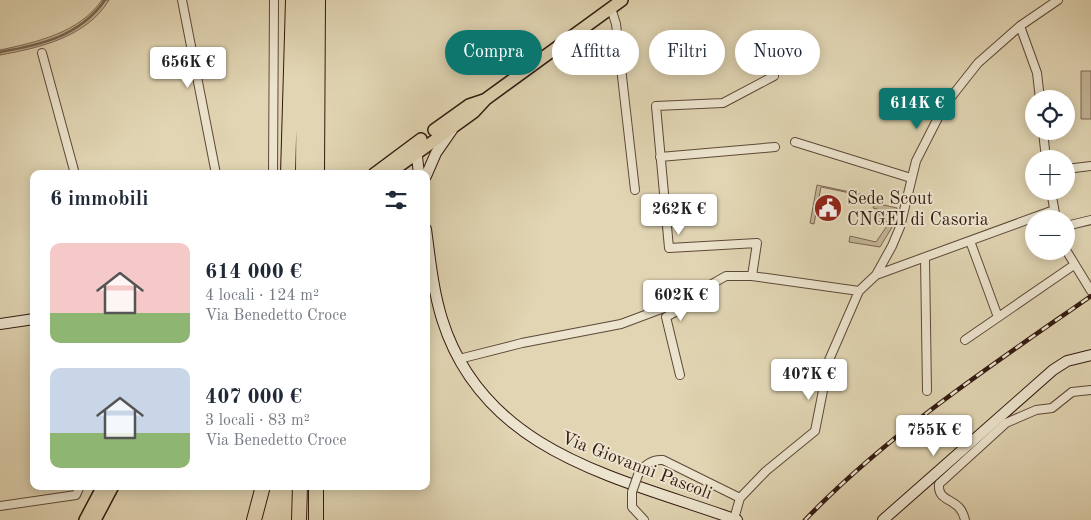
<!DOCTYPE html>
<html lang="it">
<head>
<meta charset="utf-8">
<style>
	:root { --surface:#fff; --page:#f2f2f3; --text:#1f2937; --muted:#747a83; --accent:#0f766e }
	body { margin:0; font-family:"Old Standard TT",serif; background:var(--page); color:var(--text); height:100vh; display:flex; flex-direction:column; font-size:19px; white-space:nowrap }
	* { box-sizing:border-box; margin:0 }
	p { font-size:16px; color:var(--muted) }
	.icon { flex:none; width:28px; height:28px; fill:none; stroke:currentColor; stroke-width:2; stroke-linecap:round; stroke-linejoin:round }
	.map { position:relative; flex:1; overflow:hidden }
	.panel { position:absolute; left:30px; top:170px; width:400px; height:320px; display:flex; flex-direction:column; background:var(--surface); border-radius:10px; box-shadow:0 2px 12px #0003 }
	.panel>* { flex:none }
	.hud { position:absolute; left:445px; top:30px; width:475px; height:45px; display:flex; gap:10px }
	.fabs { position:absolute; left:1025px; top:90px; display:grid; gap:10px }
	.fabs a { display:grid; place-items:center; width:50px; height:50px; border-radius:50%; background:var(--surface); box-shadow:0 2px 12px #0003; font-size:25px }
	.price { position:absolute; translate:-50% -42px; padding:0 11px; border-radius:5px; background:#fff; color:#222; font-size:16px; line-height:32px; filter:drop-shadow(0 1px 2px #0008) }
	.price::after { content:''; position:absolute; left:50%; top:30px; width:15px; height:11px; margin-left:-8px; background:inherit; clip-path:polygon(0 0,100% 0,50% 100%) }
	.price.on { background:var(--accent); color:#fff }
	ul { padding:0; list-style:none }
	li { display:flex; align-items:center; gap:15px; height:125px; padding:0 20px }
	li span { display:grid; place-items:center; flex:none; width:140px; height:100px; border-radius:10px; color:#555 }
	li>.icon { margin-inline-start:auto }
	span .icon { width:60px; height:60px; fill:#fffc; stroke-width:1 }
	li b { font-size:21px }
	h2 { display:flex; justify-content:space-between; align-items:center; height:60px; padding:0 20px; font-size:21px }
	.pill { padding:0 18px; border-radius:22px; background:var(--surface); box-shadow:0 2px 12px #0003; font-size:18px; line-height:45px }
	.pill.on { background:var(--accent); color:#fff }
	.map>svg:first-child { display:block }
	.green { fill:#c3b597; stroke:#7b6753 }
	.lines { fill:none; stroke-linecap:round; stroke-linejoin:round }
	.stream { stroke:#786350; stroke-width:2.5 }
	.street-casing { stroke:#5e4838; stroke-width:10 }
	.secondary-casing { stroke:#33190f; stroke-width:12 }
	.primary-casing { stroke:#33190f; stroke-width:14 }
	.highway-casing { stroke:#33190f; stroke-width:16 }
	.street { stroke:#ece4ce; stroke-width:8 }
	.secondary { stroke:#ece4ce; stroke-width:10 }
	.primary { stroke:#e1d5b3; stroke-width:11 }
	.highway { stroke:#e1d5b3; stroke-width:14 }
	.rail-casing { stroke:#33190f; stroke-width:4.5 }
	.rail { stroke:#ece4ce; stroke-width:2.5; stroke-dasharray:8; stroke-linecap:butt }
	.street-bridge-casing { stroke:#5e4838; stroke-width:10; stroke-linecap:butt }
	.street-bridge { stroke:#ece4ce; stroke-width:8 }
	.labels { text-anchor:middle; stroke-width:4; stroke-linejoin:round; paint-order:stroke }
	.poi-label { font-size:18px; fill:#33190f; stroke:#ece4ce; text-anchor:start }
	.street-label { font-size:18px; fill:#33190f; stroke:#ece4ce }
</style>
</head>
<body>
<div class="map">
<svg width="1091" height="520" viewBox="0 0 1091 520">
	<rect width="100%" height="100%" fill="#e1d5b3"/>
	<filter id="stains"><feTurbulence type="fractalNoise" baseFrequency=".004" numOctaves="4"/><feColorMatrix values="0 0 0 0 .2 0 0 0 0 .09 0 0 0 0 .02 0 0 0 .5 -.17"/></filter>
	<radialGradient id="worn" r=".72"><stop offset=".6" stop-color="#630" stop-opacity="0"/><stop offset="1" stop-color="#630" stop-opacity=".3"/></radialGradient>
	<path class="green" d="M102 0H109C87 37 39 48 0 55V50C37 42 79 33 102 0Z
		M1081 71H1091V119H1081Z
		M817 185 874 197V198L821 187 814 224 810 223Z
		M875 203 897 208 894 224 880 247 849 242 850 236 876 242 889 223 884 220 877 222 875 219 876 214H884L885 211 873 208Z"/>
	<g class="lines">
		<path class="stream" d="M0 52C41 45 80 36 105 0"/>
		<defs>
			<path id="street" d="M182 0 216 174
				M611 8 616 24 635 190
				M1020 26 1037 73 1040 99
				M42 53 75 174
				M1043 131 1046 159
				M795 142 911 178
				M660 157 775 147
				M1066 169 1091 166
				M273 174 274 0
				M1051 191 1056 219
				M1066 226 1091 220
				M970 241 998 317
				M1066 250 1091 291
				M925 258 927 391
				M876 275 1054 210
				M752 276 757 243 669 248 656 106 723 103 774 76
				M965 340 1074 265
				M459 359 522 343 621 324 680 302 726 276H752L859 291
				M680 375 666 317 699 299 709 289
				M638 475C644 465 651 459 663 460L740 498
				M632 492V507L644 520
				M0 506 76 495 80 486
				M734 519 740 498 766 471 815 431 829 360 859 291 876 275 892 246 900 227 916 161 944 106 978 63 1020 26 1058 0
				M965 520C960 496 937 504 939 484L1006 423 1036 410 1052 408 1072 392 1091 390"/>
			<path id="secondary" d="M416 148 419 174
				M426 176 436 153 452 130
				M426 229C430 259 433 290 442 319 484 454 620 478 737 520
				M0 324 34 319
				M883 520 1053 370 1067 361 1091 355"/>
			<path id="primary" d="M434 130 469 105 484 100
				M374 174 421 139
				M388 174 474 112 486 99 622 0
				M85 520 103 486
				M95 520 113 486"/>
			<path id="highway" d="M288 174 293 0
				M303 174 304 0
				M317 174 318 0
				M254 520 263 486
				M299 520 300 486
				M316 520V486"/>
		</defs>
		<use href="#street" class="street-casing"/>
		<use href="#secondary" class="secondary-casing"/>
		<use href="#primary" class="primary-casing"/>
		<use href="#highway" class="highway-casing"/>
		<use href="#street" class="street"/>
		<use href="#secondary" class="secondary"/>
		<use href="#primary" class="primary"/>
		<use href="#highway" class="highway"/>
		<defs>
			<path id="rail" d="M805 520C889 433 992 365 1091 296"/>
		</defs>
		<use href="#rail" class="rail-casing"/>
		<use href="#rail" class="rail"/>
		<defs>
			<path id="street-bridge" d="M632 492 638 475"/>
		</defs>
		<use href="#street-bridge" class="street-bridge-casing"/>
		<use href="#street-bridge" class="street-bridge"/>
	</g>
	<defs>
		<symbol id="civic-disc" viewBox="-11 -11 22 22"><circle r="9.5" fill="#8f2418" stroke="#ece4ce"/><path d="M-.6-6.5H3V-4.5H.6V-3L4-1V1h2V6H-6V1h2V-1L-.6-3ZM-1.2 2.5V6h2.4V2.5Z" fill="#fff"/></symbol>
	</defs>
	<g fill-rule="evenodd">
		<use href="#civic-disc" x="812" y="192" width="32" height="32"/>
	</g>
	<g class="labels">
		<g class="poi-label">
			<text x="847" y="204">Sede Scout<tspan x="847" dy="21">CNGEI di Casoria</tspan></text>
		</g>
		<g class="street-label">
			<text transform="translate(637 465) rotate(21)" y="6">Via Giovanni Pascoli</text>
		</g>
	</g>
	<rect width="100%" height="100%" filter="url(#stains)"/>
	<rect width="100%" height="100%" fill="url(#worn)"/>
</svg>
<div class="fabs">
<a><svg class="icon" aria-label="locate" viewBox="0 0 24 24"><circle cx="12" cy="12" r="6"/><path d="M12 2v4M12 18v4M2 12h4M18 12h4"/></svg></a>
<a>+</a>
<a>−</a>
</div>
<b class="price" style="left:188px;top:89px">656K €</b>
<b class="price on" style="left:917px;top:130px">614K €</b>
<b class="price" style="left:679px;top:236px">262K €</b>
<b class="price" style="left:681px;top:322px">602K €</b>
<b class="price" style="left:809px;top:401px">407K €</b>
<b class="price" style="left:934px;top:457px">755K €</b>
<div class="hud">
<a class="pill on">Compra</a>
<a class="pill">Affitta</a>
<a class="pill">Filtri</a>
<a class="pill">Nuovo</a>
</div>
<section class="panel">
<h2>6 immobili<svg class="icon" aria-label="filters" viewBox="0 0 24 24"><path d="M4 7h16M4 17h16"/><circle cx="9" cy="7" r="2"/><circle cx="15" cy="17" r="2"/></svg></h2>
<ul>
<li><span style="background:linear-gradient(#f6c9c9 70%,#8fb573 0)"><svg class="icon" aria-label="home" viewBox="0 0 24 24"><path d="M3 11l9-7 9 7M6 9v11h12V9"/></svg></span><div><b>614 000 €</b><p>4 locali · 124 m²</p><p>Via Benedetto Croce</p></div></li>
<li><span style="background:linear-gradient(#c9d6e8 65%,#8fb573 0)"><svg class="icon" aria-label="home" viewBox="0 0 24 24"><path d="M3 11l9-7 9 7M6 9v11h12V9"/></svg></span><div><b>407 000 €</b><p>3 locali · 83 m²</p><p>Via Benedetto Croce</p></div></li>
</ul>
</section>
</div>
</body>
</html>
